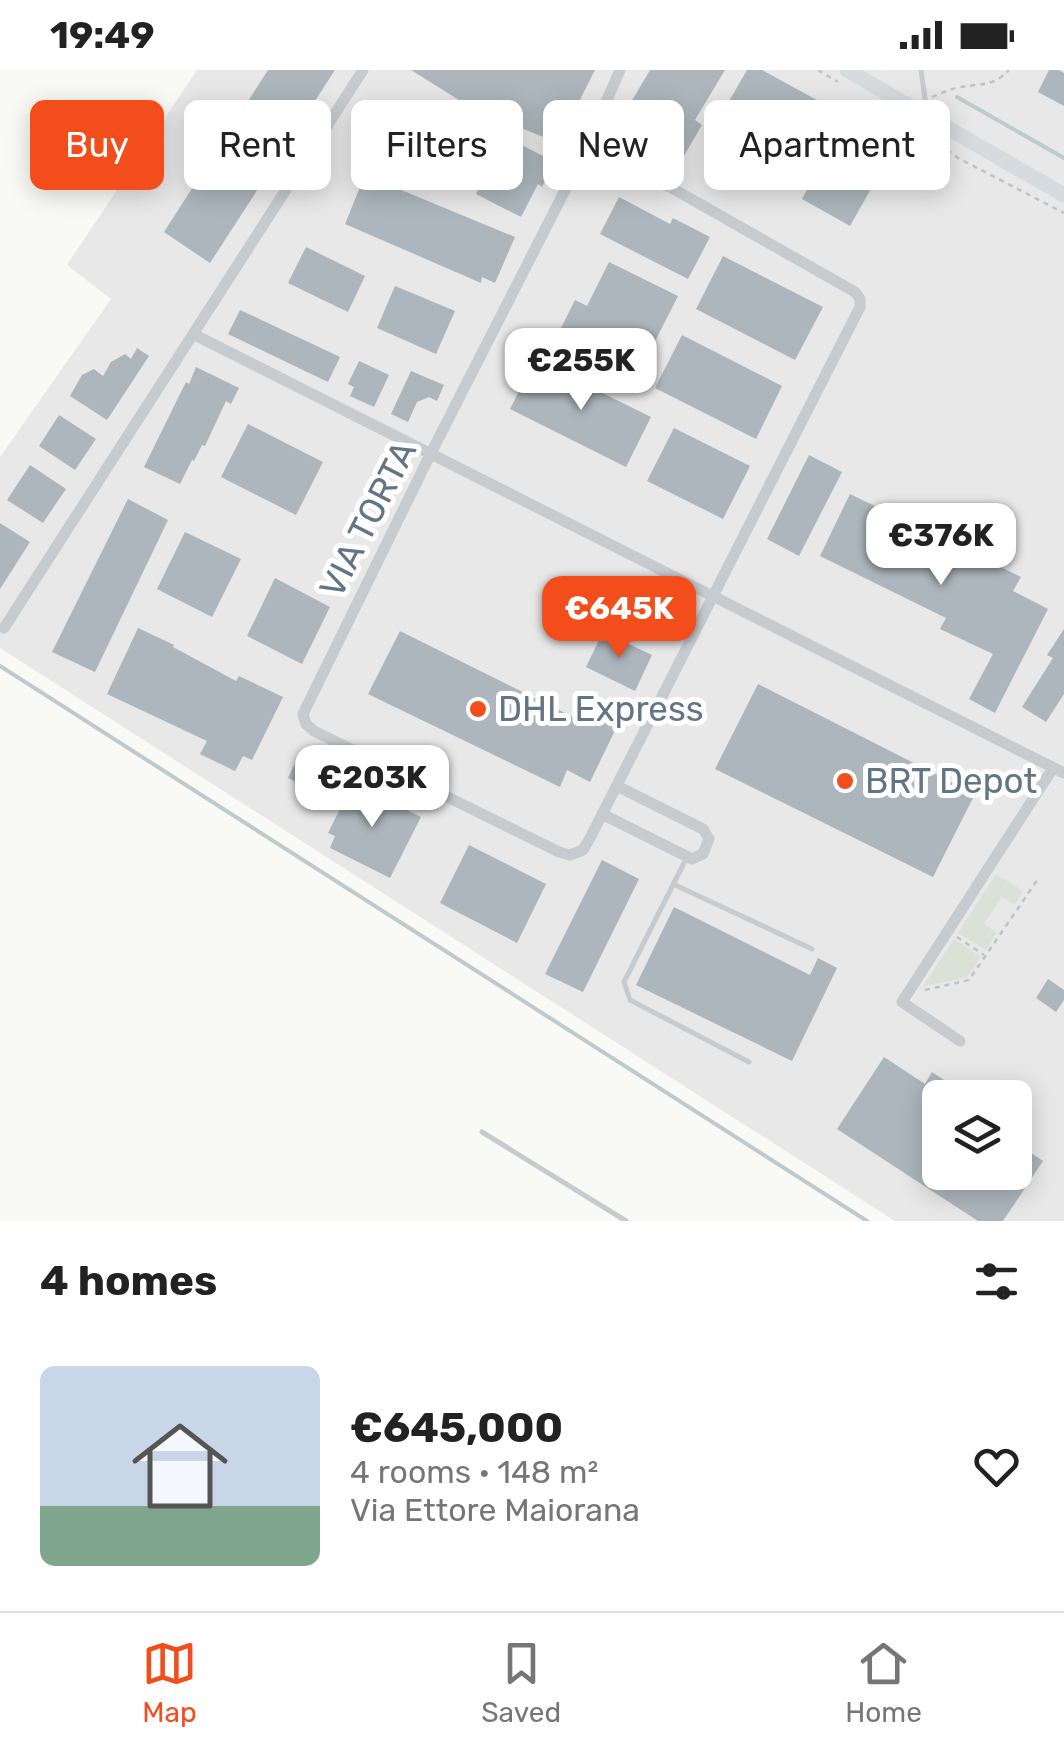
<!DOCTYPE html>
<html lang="en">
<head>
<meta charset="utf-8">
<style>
	:root { --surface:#fff; --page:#f2f2f2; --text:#222; --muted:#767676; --line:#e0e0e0; --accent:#f34d1c }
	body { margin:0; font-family:Rubik,sans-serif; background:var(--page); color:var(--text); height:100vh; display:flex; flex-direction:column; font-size:38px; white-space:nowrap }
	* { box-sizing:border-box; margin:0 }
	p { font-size:32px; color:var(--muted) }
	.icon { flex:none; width:55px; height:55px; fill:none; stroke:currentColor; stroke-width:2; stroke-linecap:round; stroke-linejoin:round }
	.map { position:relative; height:1151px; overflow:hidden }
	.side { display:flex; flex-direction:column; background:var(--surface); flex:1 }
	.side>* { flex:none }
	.hud { position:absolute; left:30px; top:30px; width:1005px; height:90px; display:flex; gap:20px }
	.buttons { position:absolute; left:922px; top:1010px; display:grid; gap:20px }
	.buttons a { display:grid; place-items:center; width:110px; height:110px; border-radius:15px; background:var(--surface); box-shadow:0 5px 25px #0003; font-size:50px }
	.price { position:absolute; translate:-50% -85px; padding:0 22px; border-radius:20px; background:#fff; color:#222; font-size:32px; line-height:65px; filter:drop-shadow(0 2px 5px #0008) }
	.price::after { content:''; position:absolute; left:50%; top:60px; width:30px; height:22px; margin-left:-15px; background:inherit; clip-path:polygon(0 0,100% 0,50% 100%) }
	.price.active { background:var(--accent); color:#fff }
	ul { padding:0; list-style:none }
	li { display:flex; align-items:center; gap:30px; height:250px; padding:0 40px }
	li span { display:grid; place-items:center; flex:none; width:280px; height:200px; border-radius:15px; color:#555 }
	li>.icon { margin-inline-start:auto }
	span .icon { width:120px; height:120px; fill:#fffc; stroke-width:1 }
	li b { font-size:42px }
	h2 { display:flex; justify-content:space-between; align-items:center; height:120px; padding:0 40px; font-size:42px }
	.tag { padding:0 35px; border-radius:15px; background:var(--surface); box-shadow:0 5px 25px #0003; font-size:35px; line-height:90px }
	.tag.active { background:var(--accent); color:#fff }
	.status { display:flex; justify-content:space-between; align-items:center; height:70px; padding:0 50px; background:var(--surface); direction:ltr }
	.status svg { height:28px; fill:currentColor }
	.menu { display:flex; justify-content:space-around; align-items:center; height:140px; border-top:2px solid var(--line); background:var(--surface); font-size:28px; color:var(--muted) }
	.menu a { display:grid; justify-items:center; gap:5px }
	.menu .active { color:var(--accent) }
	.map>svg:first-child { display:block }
	.built { fill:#e7e8e7; fill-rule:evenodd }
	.green { fill:#dae1d7 }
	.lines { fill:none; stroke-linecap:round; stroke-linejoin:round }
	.stream { stroke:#bdcace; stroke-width:4 }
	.building { fill:#acb6bc }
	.path { stroke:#c0c3c5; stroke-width:2.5; stroke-dasharray:5 5; stroke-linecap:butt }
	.service { stroke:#c6cbcf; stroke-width:5 }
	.minor { stroke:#c6cbcf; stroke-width:11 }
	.secondary { stroke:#d6dbdf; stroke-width:15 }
	.poi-dot { fill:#f34d1c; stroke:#fff; stroke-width:4 }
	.labels { text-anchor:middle; stroke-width:10; stroke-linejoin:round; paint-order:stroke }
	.street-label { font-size:35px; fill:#617584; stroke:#fff }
	.poi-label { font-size:35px; fill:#617584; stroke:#fff; text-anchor:start }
</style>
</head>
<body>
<div class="status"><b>19:49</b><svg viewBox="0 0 49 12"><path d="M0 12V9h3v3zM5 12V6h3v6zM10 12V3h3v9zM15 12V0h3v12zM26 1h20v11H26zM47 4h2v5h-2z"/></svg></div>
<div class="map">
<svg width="1064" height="1151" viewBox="0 0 1064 1151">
	<rect width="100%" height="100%" fill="#f9f9f6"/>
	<path class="built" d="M197 0H1064V1151H895L0 578V387L111 229 67 195ZM940 1028H1015V1102H940Z"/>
	<path class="green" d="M996 804 1023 821 1015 835 1002 827 984 854 997 863 986 880 958 863Z
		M954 869 981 887 967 908 923 916Z"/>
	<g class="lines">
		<path class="stream" d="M957 27 1064 88
			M0 596 867 1151"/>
	</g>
	<path class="building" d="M268 0H335L210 193 164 162Z
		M411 0H595L558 73 496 48 494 52Z
		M650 0H725L695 50 702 55 678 96 666 90 662 96 611 66Z
		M747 0H762L824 34 795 86 721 45Z
		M1049 0H1059L1064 3V36L1038 22Z
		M441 48 494 75 500 64 555 92 542 117 538 114 521 147 476 124 492 93 433 63Z
		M845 51 894 78 850 156 802 129Z
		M365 105 515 167 495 213 482 207 481 213 345 154Z
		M619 127 670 154 673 148 710 167 688 209 600 164Z
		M306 177 365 206 348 242 288 213Z
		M723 186 823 237 795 290 696 239Z
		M609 192 678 226 641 299 583 271 580 277 557 266 575 230 587 236Z
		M395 216 455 241 436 284 377 258Z
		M240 240 340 287 328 312 228 264Z
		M682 265 782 316 756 369 655 318Z
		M137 278 149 286 107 350 70 326 82 305 94 299 103 306 111 292 125 284 131 289Z
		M535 290 651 347 626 397 510 339Z
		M359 291 389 305 374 337 350 326 354 317 348 314Z
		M196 297 239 318 231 334 226 331 205 376 202 375 194 391 192 390 180 414 144 397 186 312 189 314Z
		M411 301 444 315 437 331 429 327 417 332 408 352 391 344Z
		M59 345 96 369 75 400 39 376Z
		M248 354 323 392 296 445 221 407Z
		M674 358 750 396 723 449 647 411Z
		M809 385 842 402 799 486 767 469Z
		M30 395 66 419 43 453 7 430Z
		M850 424 1021 507 1013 521 1048 539 995 643 969 629 993 584 940 559 946 548 820 486Z
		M128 429 168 450 95 602 52 582Z
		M0 453 30 472 0 519Z
		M185 462 241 489 212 547 157 519Z
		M275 508 330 537 302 594 247 566Z
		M622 512 679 540 664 570 607 542Z
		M138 558 174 575 173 577 236 611 239 606 283 627 252 690 243 686 235 701 200 684 207 671 107 624Z
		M1064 559V624L1046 652 1022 637 1053 588 1047 585Z
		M400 561 591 656 600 637 621 648 590 712 567 700 560 717 368 624Z
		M603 562 652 585 635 621 586 597Z
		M758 614 975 724 933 807 715 699Z
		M300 683 332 699 320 724 288 708Z
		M353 713 421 747 390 808 330 778 335 766 328 763Z
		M469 775 546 814 517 873 440 833Z
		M602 790 639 809 583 922 545 904Z
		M674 837 810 905 818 888 837 898 792 991 636 915Z
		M1048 909 1064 920V930L1056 942 1036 928Z
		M884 987 925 1014 932 1002 971 1028H940V1102H1015V1072L1043 1091 1003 1151H978L837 1059Z"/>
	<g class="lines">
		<path class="path" d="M818 0 838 12
			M932 27C940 24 948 20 956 18 976 13 993 18 1009 0
			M915 56 958 88 1064 143
			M957 867 984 885
			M925 920 969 910 1038 809"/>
		<path class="service" d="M921 0 927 43
			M686 789 624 912 630 930 749 992
			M673 814 812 879
			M482 1062 626 1151"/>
		<path class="minor" d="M583 85 670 117 855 222 860 229V237L590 768 583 780 570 785 559 782 314 661 306 654 303 644 430 385 583 85 620 0
			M193 264 1064 703
			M4 558 363 0
			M602 744 692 789 703 784 709 769 703 759 617 716
			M960 971 902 932 1053 698"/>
		<path class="secondary" d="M847 0 1064 125"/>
	</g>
	<g class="poi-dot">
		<circle cx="478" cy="639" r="10"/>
		<circle cx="845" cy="711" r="10"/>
	</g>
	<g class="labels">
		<g class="street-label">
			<text transform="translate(368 449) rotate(-63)" y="12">VIA TORTA</text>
		</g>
		<g class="poi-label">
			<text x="498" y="651">DHL Express</text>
			<text x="865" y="723">BRT Depot</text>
		</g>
	</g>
</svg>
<div class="buttons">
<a><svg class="icon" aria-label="layers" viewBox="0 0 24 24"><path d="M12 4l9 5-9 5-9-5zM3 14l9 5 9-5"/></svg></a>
</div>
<b class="price" style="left:581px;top:343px">€255K</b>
<b class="price" style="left:941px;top:518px">€376K</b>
<b class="price active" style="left:619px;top:591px">€645K</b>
<b class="price" style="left:372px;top:760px">€203K</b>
<div class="hud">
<a class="tag active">Buy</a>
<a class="tag">Rent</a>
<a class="tag">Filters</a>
<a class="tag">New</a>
<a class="tag">Apartment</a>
</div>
</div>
<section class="side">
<h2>4 homes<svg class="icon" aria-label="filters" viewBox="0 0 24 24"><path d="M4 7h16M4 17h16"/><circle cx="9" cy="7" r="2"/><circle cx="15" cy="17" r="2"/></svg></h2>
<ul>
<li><span style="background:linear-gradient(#c9d6e8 70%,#7fa58c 0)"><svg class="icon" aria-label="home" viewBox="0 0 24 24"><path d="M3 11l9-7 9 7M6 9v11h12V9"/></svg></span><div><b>€645,000</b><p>4 rooms · 148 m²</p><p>Via Ettore Maiorana</p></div><svg class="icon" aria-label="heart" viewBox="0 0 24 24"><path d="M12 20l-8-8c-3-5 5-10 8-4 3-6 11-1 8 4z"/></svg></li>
</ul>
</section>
<nav class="menu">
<a class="active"><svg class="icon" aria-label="map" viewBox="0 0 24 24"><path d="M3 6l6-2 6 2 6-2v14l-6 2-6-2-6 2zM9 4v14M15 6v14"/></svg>Map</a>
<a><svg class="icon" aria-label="saved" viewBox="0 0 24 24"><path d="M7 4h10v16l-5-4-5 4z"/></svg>Saved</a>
<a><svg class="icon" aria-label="home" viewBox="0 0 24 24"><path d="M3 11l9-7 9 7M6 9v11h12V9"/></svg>Home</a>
</nav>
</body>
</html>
